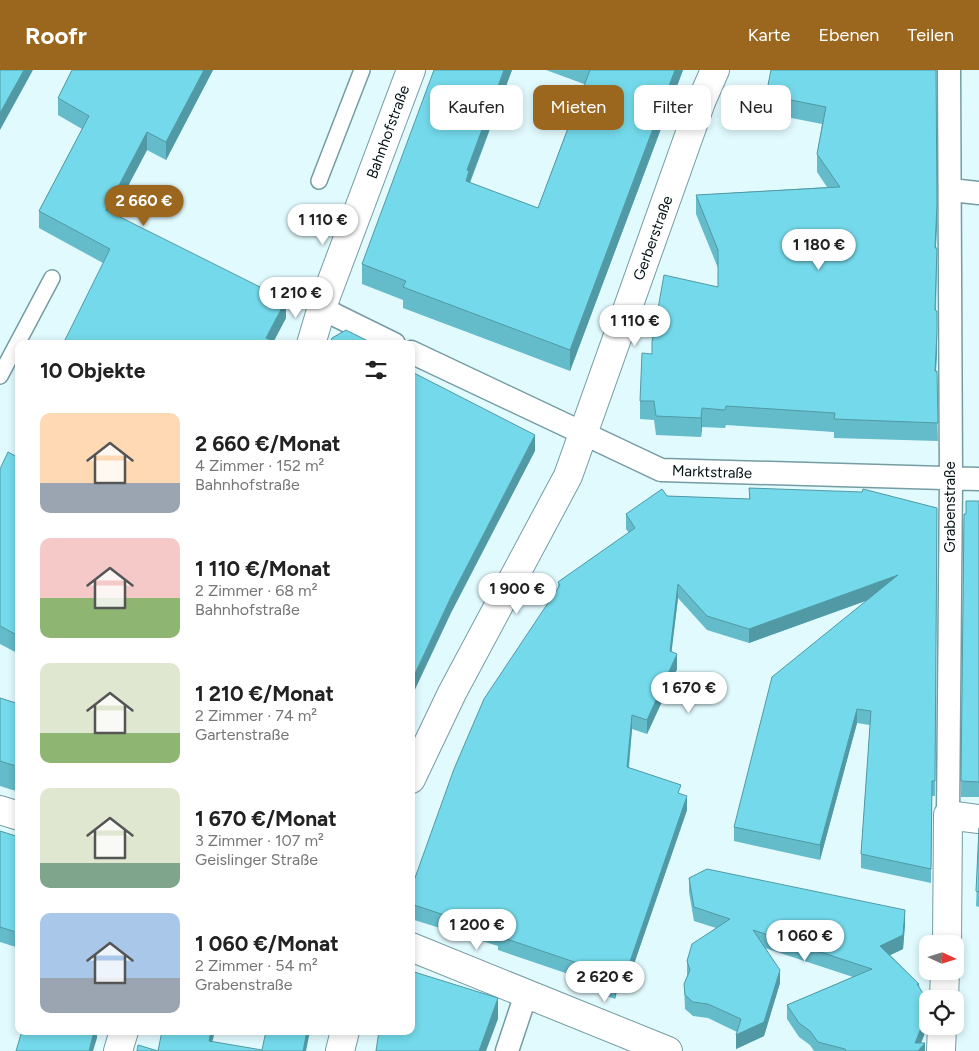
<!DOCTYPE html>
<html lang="de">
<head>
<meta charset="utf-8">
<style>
	:root { --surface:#fff; --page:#f2f2f2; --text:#222; --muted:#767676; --accent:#9b661d }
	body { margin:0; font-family:Figtree,sans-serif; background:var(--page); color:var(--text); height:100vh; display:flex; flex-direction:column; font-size:19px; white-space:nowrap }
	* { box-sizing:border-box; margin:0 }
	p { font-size:16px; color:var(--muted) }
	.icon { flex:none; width:28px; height:28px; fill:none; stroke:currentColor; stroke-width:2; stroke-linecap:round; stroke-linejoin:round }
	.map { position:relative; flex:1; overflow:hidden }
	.sheet { position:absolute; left:15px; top:270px; width:400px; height:695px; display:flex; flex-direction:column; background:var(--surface); border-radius:10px; box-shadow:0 2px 8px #0003 }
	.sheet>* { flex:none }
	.guide { position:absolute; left:430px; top:15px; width:474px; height:45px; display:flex; gap:10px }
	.needle { width:32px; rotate:94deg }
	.buttons { position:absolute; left:919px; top:865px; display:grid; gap:10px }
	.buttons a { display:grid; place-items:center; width:45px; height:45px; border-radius:10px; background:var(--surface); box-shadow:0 2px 8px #0003; font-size:25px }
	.price { position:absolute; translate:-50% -42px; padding:0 11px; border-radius:18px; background:#fff; color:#222; font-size:16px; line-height:32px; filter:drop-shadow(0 1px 2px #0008) }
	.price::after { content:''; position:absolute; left:50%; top:30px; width:15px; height:11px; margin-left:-8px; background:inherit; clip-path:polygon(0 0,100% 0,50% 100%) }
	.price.active { background:var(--accent); color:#fff }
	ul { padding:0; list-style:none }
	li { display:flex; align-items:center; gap:15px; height:125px; padding:0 25px }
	li span { display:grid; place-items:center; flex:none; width:140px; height:100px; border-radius:10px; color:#555 }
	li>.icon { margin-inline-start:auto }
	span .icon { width:60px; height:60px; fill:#fffc; stroke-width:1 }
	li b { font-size:21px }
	h2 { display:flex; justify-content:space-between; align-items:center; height:60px; padding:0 25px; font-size:21px }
	.chip { padding:0 18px; border-radius:10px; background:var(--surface); box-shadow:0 2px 8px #0003; font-size:18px; line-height:45px }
	.chip.active { background:var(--accent); color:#fff }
	header { display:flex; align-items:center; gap:30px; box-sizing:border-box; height:70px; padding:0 25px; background:var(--accent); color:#fff }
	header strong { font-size:24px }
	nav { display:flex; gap:28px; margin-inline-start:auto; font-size:18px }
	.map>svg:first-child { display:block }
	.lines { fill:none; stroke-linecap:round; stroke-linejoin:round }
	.service-casing { stroke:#759ca3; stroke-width:18 }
	.pedestrian-casing { stroke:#759ca3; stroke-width:25 }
	.minor-casing { stroke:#759ca3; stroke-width:30 }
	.service { stroke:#fff; stroke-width:15 }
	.pedestrian { stroke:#fff; stroke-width:22 }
	.minor { stroke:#fff; stroke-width:28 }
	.wall { fill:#64bbca }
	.shaded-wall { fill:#5199a4 }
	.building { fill:#74daeb; stroke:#5199a4 }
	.labels { text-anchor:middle; stroke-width:4; stroke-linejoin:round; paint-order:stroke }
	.street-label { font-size:15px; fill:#051417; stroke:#fff }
</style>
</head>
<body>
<header>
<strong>Roofr</strong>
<nav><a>Karte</a><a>Ebenen</a><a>Teilen</a></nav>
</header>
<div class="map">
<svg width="979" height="981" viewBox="0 0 979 981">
	<rect width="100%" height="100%" fill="#e1fafe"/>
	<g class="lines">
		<defs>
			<path id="service" d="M319 111 362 0
				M0 306 52 208"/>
			<path id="pedestrian" d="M951 120 979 123
				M322 237 335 245 394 274
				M411 282 661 400 979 409
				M948 745 951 408 949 0
				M507 981 526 924"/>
			<path id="minor" d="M311 274 322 237 411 0
				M411 709 452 623 568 406 701 32 715 0
				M0 740 19 746
				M947 874 948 745 979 749
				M411 877 668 981
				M944 929 945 901
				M118 981 124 961
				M340 981 345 961
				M941 981 942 956"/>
		</defs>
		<use href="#service" class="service-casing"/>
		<use href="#pedestrian" class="pedestrian-casing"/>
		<use href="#minor" class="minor-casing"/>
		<use href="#service" class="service"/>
		<use href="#pedestrian" class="pedestrian"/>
		<use href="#minor" class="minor"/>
	</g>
	<path class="wall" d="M72 0H213L166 90 147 80 113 144 286 248 274 271 279 274 103 193 39 158V141L82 59 58 45V28Z
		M512 0 470 113 538 138 584 14 546 0H683L570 301 403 238V230L362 214V194Z
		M936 0 937 152 936 178 937 197 936 240 937 280 936 301 938 371 834 368V362L726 355 725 358 702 357 701 367 656 365 654 350 640 349V331L652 284 718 217V198L696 144V125L827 117 817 102V84L822 54 766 43V25Z
		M19 388V580L17 583 0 574V399Z
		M749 418 937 438 935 726H932L931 813 861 798V784L870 655 857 653 820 790 734 771V757L866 531 749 573 707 560 678 528 671 581 677 599 647 664 632 659 629 698 681 724 687 740 624 923 617 921 615 929 592 921V912L498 880V876L411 849V819L558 519V512L629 463 626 459V444L667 426 749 429Z
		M979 431V727H961L964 444H966Z
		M0 628 19 634V722L0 716Z
		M979 758V837L976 836Z
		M0 761 19 767V878L0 872Z
		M689 808 905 854 903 879 890 885 919 914 926 960 921 973 925 981H814L810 975 799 967 787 949V935L853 907 765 878 780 913 764 966 736 979 737 962 708 948 693 946 685 939 684 914 687 907V891L716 858 694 851 689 822Z"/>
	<path class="shaded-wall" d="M24 0H33L0 60V43Z
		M204 0H213L166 90V72Z
		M504 0H512L469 114 466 111 467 100Z
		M675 0H683L570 301V280Z
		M147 62V80L106 158V140Z
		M937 134V152L935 196V178Z
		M286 230V248L272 274 266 268Z
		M937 262V280L935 319V301Z
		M702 338V357L701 367V348Z
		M535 365V381L451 543 411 628V612L451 527Z
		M898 505V519L749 573V559Z
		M678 514V528L670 595V581Z
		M19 562V580L17 583V565Z
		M677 584V599L647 664V650Z
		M857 639V653L820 790V775Z
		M632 645V659L627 711V697Z
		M687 726V740L624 923V909Z
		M905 840V854L903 879 880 890V876Z
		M780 900V913L764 966 736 979V965Z
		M617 907V921L615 929V914Z
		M498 928V949L486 981H479Z
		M928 940V954L926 960 918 981 915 973Z
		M94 961H97V968L93 981H89Z
		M211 961H215L210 981 209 971Z
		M307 961H310L306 981H303Z
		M925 973V981H918Z"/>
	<path class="building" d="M0 0H24L0 43Z
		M72 0H204L166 72 147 62 106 140 286 230 266 268 279 273V274H63L110 179 39 141 89 46 58 28Z
		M434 0H504L467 100 469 101 466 111 538 138 590 0H675L570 280 403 217 406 211 362 194Z
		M771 0H936L937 134 935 178H937L935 240 937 241V262L935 301H937L938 353 834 349 835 343 726 336 725 340 702 338 701 348 656 346 654 331H640L642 283 652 284V272L664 205 718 217V180L696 125 840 117 817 84 826 37 766 25Z
		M346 260 374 274H330L332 268Z
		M411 298 414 299 412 302 535 365 451 527 411 612Z
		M8 382 19 388V562L17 565 0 556V399Z
		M749 418 862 422 863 419 937 438 935 711H932L931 799 861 784 871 641 857 639 820 775 734 757 772 607 898 505 749 559 707 546 678 514 670 581 677 584 647 650 632 645 627 697 681 715 678 723 687 726 624 909 617 907 615 914 592 907 595 899 498 866 499 863 411 834V819L454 699 484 629 560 515 558 512 635 458 626 444 662 419 667 426 750 429Z
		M966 431H979V712L961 711 964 444H966Z
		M0 628 19 634V697L0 691Z
		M979 758V822L976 821Z
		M0 761 19 767V863L0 857Z
		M707 799 905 840 903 865 880 876 919 914H917L928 931V940L926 946 915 973H925L918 981H846L845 979 818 972 810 961 799 953 787 935 872 899 753 860 780 900 764 952 736 965 741 949 708 934 693 932 685 925 684 914 690 900 687 891 692 874 730 849 694 837 689 808Z
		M411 901 498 928 479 981H376L379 961H411Z
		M22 961H94L89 981H16Z
		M162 961H211L209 971 262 980 266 961H307L303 981H137L138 975 158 981Z"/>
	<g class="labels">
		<g class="street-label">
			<text transform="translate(388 62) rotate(-70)" y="5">Bahnhofstraße</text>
			<text transform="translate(653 168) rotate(-70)" y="5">Gerberstraße</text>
			<text transform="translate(712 402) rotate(2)" y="5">Marktstraße</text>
			<text transform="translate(950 437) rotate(-90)" y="5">Grabenstraße</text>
		</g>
	</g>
</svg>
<div class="buttons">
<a><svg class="needle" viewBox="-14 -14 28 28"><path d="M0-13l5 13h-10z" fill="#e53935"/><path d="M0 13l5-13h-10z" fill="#767676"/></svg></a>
<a><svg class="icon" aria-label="locate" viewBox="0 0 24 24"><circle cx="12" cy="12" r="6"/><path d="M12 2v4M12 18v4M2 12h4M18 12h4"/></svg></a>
</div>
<b class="price active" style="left:144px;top:157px">2 660 €</b>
<b class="price" style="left:323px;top:176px">1 110 €</b>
<b class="price" style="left:819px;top:201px">1 180 €</b>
<b class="price" style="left:296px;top:249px">1 210 €</b>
<b class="price" style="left:635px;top:277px">1 110 €</b>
<b class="price" style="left:517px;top:545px">1 900 €</b>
<b class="price" style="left:689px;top:644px">1 670 €</b>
<b class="price" style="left:477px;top:881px">1 200 €</b>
<b class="price" style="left:805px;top:892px">1 060 €</b>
<b class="price" style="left:605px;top:933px">2 620 €</b>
<div class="guide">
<a class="chip">Kaufen</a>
<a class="chip active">Mieten</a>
<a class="chip">Filter</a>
<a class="chip">Neu</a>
</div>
<section class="sheet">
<h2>10 Objekte<svg class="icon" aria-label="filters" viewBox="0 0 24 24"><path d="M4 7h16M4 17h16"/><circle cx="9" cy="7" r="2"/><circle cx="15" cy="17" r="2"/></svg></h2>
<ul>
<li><span style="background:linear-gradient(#ffd9b3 70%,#9aa5b1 0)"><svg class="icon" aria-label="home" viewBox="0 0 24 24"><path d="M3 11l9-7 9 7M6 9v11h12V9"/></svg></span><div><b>2 660 €/Monat</b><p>4 Zimmer · 152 m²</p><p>Bahnhofstraße</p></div></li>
<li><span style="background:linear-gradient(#f6c9c9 60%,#8fb573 0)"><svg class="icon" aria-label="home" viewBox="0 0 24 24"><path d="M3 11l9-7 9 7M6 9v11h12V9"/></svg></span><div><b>1 110 €/Monat</b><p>2 Zimmer · 68 m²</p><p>Bahnhofstraße</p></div></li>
<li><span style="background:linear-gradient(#dfe7d0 70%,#8fb573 0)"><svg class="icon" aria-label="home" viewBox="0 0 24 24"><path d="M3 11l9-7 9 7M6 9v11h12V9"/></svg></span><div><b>1 210 €/Monat</b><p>2 Zimmer · 74 m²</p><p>Gartenstraße</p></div></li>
<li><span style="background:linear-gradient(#dfe7d0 75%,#7fa58c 0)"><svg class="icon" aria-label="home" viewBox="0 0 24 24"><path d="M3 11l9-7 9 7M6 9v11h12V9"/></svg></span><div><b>1 670 €/Monat</b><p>3 Zimmer · 107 m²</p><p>Geislinger Straße</p></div></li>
<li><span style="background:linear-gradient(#a9c7e8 65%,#9aa5b1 0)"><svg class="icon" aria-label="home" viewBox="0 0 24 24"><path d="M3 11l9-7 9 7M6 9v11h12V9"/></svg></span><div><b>1 060 €/Monat</b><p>2 Zimmer · 54 m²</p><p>Grabenstraße</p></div></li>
</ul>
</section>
</div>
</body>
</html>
